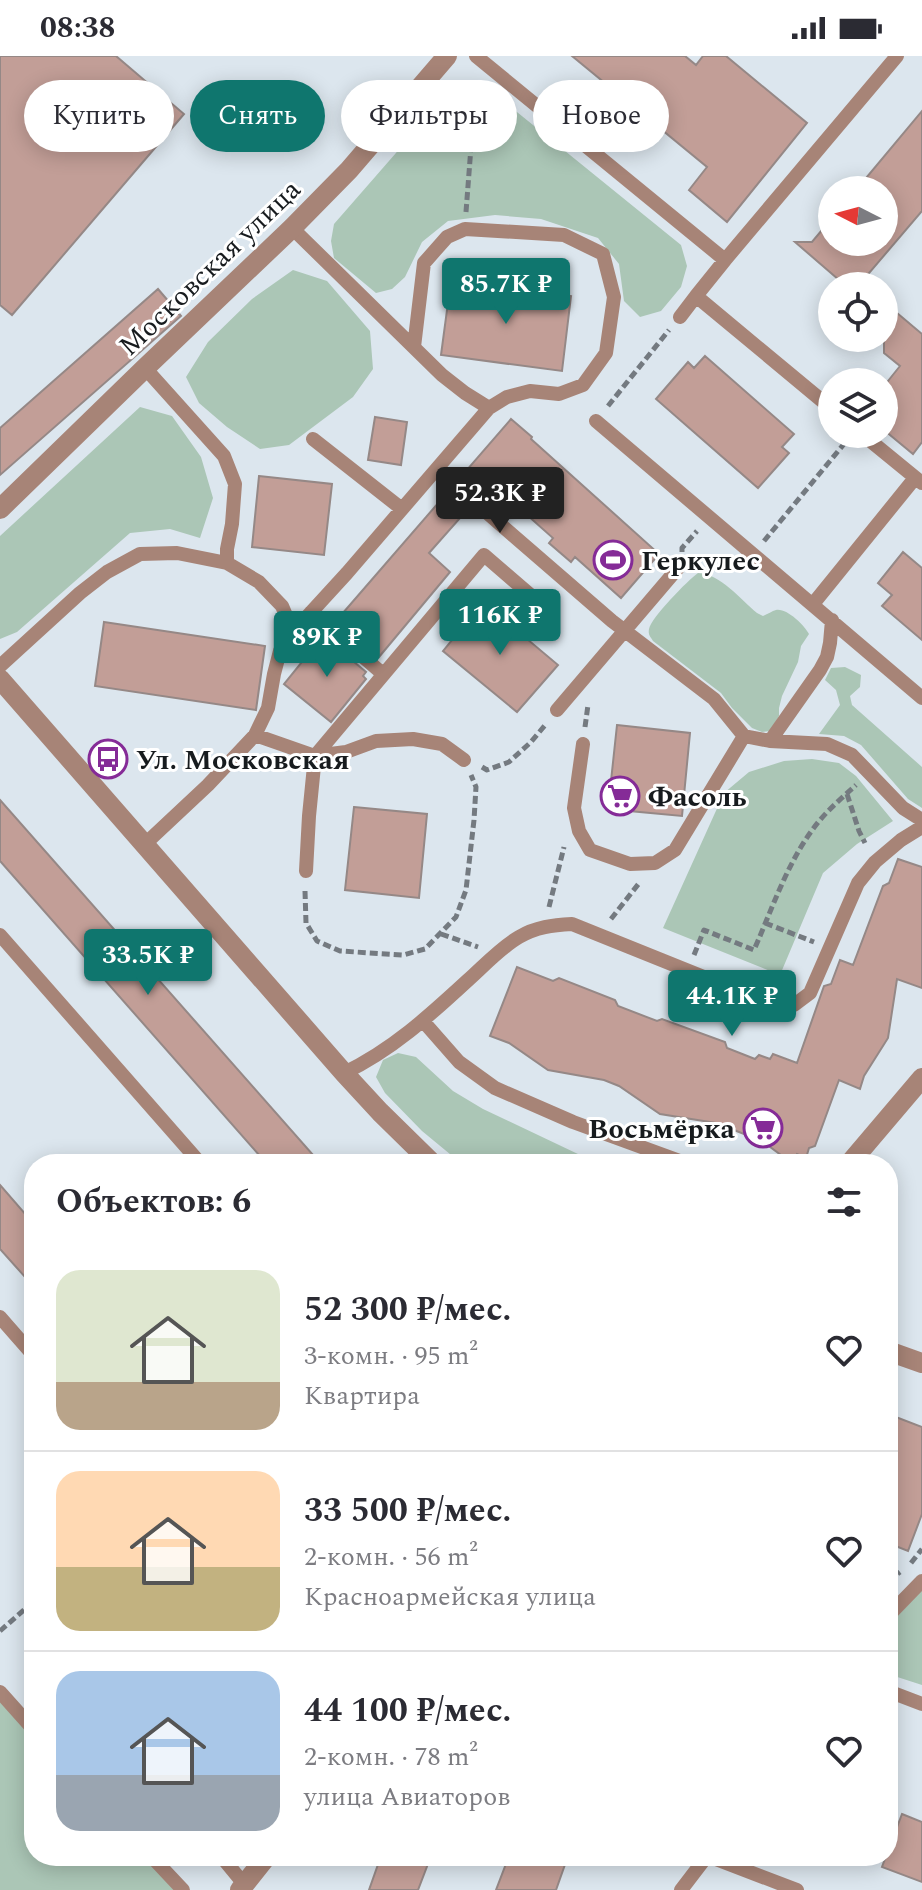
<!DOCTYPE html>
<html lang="ru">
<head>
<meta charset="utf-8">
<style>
	:root { --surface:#fff; --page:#f2f2f3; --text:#2b2b33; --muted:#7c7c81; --line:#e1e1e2; --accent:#0f766e }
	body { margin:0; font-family:Spectral,serif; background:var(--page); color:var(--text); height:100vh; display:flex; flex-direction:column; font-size:30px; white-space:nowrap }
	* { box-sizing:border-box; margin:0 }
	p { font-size:26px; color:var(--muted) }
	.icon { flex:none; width:44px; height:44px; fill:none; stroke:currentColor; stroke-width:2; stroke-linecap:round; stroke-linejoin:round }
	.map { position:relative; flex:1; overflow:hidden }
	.sheet { position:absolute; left:24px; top:1098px; width:874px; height:712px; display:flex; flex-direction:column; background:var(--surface); border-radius:32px; box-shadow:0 4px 20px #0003 }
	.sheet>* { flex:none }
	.guide { position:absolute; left:24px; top:24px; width:874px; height:72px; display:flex; gap:16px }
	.needle { width:52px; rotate:276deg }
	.fabs { position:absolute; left:818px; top:120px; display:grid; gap:16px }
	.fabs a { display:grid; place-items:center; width:80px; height:80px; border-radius:50%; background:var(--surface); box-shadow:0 4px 20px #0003; font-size:40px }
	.price { position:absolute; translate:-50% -68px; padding:0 18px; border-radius:8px; background:var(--accent); color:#fff; font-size:26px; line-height:52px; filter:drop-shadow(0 2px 4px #0008) }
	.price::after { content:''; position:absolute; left:50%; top:48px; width:24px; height:18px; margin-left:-12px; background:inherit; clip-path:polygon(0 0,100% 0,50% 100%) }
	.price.current { background:#222; color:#fff }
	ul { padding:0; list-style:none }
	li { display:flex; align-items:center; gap:24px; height:200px; padding:0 32px }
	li+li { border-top:2px solid var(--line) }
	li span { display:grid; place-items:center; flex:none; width:224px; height:160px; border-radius:24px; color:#555 }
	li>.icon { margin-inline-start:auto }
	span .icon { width:96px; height:96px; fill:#fffc; stroke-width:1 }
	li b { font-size:34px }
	h2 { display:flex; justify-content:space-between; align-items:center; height:96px; padding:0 32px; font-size:34px }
	.tag { padding:0 28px; border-radius:36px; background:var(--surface); box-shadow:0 4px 20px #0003; font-size:28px; line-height:72px }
	.tag.current { background:var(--accent); color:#fff }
	.status { display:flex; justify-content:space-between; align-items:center; height:56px; padding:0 40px; background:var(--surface); direction:ltr }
	.status svg { height:22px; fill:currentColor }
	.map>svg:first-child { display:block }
	.green { fill:#abc6b6 }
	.building { fill:#c29e97; stroke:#958886; stroke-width:2 }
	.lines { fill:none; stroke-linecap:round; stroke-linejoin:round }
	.path { stroke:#747a80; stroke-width:5; stroke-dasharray:8 4; stroke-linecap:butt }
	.service { stroke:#a78477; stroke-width:14 }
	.minor { stroke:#a78477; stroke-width:20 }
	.tertiary { stroke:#a78477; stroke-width:20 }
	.labels { text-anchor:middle; stroke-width:6; stroke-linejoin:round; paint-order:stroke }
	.street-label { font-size:28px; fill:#171b1e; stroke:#fff }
	.poi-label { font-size:28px; font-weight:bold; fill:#171b1e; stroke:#fff; text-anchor:start }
</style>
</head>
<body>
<div class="status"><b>08:38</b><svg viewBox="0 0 49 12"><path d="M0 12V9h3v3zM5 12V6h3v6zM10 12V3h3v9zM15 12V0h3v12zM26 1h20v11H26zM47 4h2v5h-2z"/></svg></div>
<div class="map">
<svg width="922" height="1834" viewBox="0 0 922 1834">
	<rect width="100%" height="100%" fill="#dce6ee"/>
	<path class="green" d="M460 44H502L681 189 687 210 681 231 661 255 640 261 624 245 619 208 598 182 541 163 495 159 448 165 422 186 405 221 392 233 376 237 334 202 331 185 334 168 416 74Z
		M293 214 327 225 370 275 373 313 353 341 289 389 260 393 227 371 199 347 186 321 208 286 252 243Z
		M140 351 172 360 201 401 213 442 200 482 170 473 130 477 17 576 0 583V480Z
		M698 517C721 518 740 543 757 557L763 560C768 558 772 555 776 554 787 552 804 569 809 578L801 590 798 606 782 640 779 652V660L770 675 762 676 752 672 732 652 721 637 653 585C650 580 648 579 649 573 651 562 688 524 698 517Z
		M845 611 861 619 860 631 850 640 852 649 922 711V752L908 743 861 689 844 680 819 678 840 649 836 634 825 624 831 612Z
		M812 703 839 707 856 720 893 765 857 788 823 817 780 919 663 872 724 737 749 716 784 705Z
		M398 997 416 1001 453 1035 483 1053 599 1108H462L422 1075 385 1037 376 1021 383 1004Z
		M922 1534V1629L888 1618V1570Z
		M0 1636 34 1674V1800H151L183 1834H0Z"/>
	<path class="building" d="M0 0H116L184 58 12 259 0 249Z
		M572 0H685L696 9 703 0H726L807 67 727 166 689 134 707 111Z
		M922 55V155L858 230H846L795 186H812L832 162V186H884V134H856Z
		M451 224 571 240 562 315 441 299Z
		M158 233 181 260 0 419V372Z
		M884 246 922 278V386L913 398 884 374V330L900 310 884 297Z
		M705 300 794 378 782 391 789 397 758 432 656 343 688 306 694 312Z
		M375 361 407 366 401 409 368 404Z
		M511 363 532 381 531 383 659 498 621 542 575 501 571 506 549 487 553 482 491 427 429 497 450 516 379 601 336 565Z
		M259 420 332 428 324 499 252 491Z
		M903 496 922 512V584L882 550 892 539 878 527Z
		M483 546 558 609 517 656 443 595Z
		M104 566 265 590 256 654 95 630Z
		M323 580 366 616 363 620 366 623 331 666 284 628Z
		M617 669 690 677 682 760 608 753Z
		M0 744 321 1108H267L0 805Z
		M354 751 427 758 419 842 345 834Z
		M898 803 922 811V932L897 923 888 982 864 1020 860 1033 839 1024 815 1090 809 1092 806 1102 797 1098 793 1108 762 1085 716 1067 660 1058 619 1030 604 1024 548 1014 509 987 490 980 517 911 553 925 559 922 615 944 618 950 657 965 662 963 725 986 727 992 755 1003 759 999 770 1003 773 998 797 1007 824 930 831 928 840 904 853 909 883 830 889 827Z
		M0 1129 34 1168V1231L0 1193Z
		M888 1358 922 1371V1458L908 1495 888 1487Z
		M902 1758 922 1766V1826L882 1811 886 1800H888V1795Z
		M381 1800H431L418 1834H369Z
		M509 1800H568L556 1834H496Z"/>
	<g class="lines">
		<path class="path" d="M466 156 476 26
			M608 350 669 274
			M764 485 844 388
			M682 496V492L697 475
			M585 671 588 649
			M482 711 487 714 509 706 531 686 546 668
			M847 738 859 775 865 787
			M305 835 306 867 317 885 340 895 403 899 425 893 456 861 466 834 474 764 476 731 471 719
			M549 851 564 791
			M611 863 640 826
			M765 867 814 886
			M441 878 478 891
			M694 899 704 874 754 894C773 851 789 801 820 764 831 751 844 740 856 729
			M911 1507 922 1493
			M888 1525 900 1516
			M0 1575 34 1545"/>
		<path class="service" d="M476 0 725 204 696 240 832 353
			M292 172 442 319 465 337 489 352
			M725 204 897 0
			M680 261 696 240
			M145 312 224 400 235 428 232 468 227 493V507
			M596 365 922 642
			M862 378 922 427
			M313 383 402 453
			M485 455 612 565 714 643 744 680 770 685 827 688 852 699 903 752 922 764
			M813 548 915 422
			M311 556 383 618
			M0 610 80 537 107 516 140 498 177 497 227 507 259 526 282 550 293 576
			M557 654 678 512
			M255 679 315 700 346 696 376 685 413 683 442 688 464 704
			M770 685 820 614 827 601 830 587 832 564
			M583 688 574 752 579 775 590 794 630 808 655 807 675 794 744 680
			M145 788 208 729 255 679 268 652 274 618 280 595 293 576 347 517 489 352 507 341 530 335 559 338 583 329 606 297 614 241 603 198 564 179 465 173 447 181 424 207 414 291
			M306 815 309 760 315 700 484 499 549 555
			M0 879 201 1108
			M423 965 459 1006 495 1032 573 1066 688 1108
			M344 1017C392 994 429 960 467 925 484 910 500 892 519 881 536 871 553 869 572 868L771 948 794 949 810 937 858 827 875 806 901 784 922 771
			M0 1261 34 1300
			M888 1560 922 1525
			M888 1635 922 1648
			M0 1636 34 1674
			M151 1800 183 1834
			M221 1800 244 1828
			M708 1800 797 1834
			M681 1834 707 1800"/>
		<path class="minor" d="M849 1108 922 1022
			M240 1834 267 1800"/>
		<path class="tertiary" d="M0 453 145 312 292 172 349 114 447 0
			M0 623 344 1017 380 1056 433 1108
			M888 1295 922 1307"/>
	</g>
	<defs>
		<symbol id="stadium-ring" viewBox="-11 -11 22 22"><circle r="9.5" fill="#fff" stroke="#852b97" stroke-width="1.5"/><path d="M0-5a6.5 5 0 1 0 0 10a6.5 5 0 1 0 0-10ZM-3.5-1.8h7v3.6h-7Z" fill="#852b97"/></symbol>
		<symbol id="bus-ring" viewBox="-11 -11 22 22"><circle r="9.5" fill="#fff" stroke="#852b97" stroke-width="1.5"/><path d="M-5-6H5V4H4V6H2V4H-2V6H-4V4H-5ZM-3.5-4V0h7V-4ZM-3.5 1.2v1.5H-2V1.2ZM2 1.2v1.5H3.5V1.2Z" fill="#852b97"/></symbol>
		<symbol id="supermarket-ring" viewBox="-11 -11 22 22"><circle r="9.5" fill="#fff" stroke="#852b97" stroke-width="1.5"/><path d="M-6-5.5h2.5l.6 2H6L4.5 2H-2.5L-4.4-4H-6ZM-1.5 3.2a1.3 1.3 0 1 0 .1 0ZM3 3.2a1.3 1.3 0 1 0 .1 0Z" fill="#852b97"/></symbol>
	</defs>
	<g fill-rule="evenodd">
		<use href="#stadium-ring" x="591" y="482" width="44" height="44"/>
		<use href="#bus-ring" x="86" y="681" width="44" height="44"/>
		<use href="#supermarket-ring" x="598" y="718" width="44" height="44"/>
		<use href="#supermarket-ring" x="741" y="1050" width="44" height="44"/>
	</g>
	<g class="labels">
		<g class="street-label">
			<text transform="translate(209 211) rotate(-44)" y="10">Московская улица</text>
		</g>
		<g class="poi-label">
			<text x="641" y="514">Геркулес</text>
			<text x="136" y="713">Ул. Московская</text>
			<text x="648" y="750">Фасоль</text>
			<text x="735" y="1082" text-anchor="end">Восьмёрка</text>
		</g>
	</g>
</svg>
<div class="fabs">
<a><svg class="needle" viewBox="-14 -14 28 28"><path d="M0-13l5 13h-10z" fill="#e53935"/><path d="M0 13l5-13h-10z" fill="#7c7c81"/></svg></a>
<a><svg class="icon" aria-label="locate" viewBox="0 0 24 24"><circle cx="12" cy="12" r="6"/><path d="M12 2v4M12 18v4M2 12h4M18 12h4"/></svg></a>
<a><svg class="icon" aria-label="layers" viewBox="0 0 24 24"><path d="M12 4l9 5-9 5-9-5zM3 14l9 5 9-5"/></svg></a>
</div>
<b class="price" style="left:506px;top:270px">85.7K ₽</b>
<b class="price current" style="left:500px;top:479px">52.3K ₽</b>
<b class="price" style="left:500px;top:601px">116K ₽</b>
<b class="price" style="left:327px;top:623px">89K ₽</b>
<b class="price" style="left:148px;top:941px">33.5K ₽</b>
<b class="price" style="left:732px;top:982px">44.1K ₽</b>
<div class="guide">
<a class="tag">Купить</a>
<a class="tag current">Снять</a>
<a class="tag">Фильтры</a>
<a class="tag">Новое</a>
</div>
<section class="sheet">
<h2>Объектов: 6<svg class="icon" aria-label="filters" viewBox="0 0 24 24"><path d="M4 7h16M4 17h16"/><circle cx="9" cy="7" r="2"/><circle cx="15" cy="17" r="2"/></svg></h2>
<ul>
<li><span style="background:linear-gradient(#dfe7d0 70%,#b9a48a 0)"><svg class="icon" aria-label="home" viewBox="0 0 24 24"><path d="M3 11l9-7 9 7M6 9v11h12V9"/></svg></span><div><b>52 300 ₽/мес.</b><p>3-комн. · 95 m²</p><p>Квартира</p></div><svg class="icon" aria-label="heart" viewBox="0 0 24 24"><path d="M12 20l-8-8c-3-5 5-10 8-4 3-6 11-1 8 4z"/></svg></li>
<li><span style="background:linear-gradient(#ffd9b3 60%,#c2b280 0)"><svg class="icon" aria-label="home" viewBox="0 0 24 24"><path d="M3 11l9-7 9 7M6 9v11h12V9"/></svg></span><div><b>33 500 ₽/мес.</b><p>2-комн. · 56 m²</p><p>Красноармейская улица</p></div><svg class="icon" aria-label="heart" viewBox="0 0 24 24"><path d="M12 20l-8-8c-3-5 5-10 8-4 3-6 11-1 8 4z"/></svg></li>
<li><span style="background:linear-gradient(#a9c7e8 65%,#9aa5b1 0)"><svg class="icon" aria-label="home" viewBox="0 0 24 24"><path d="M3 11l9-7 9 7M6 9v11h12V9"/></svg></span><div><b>44 100 ₽/мес.</b><p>2-комн. · 78 m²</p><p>улица Авиаторов</p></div><svg class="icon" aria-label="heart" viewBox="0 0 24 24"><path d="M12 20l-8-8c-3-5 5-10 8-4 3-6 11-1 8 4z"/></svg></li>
</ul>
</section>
</div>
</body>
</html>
